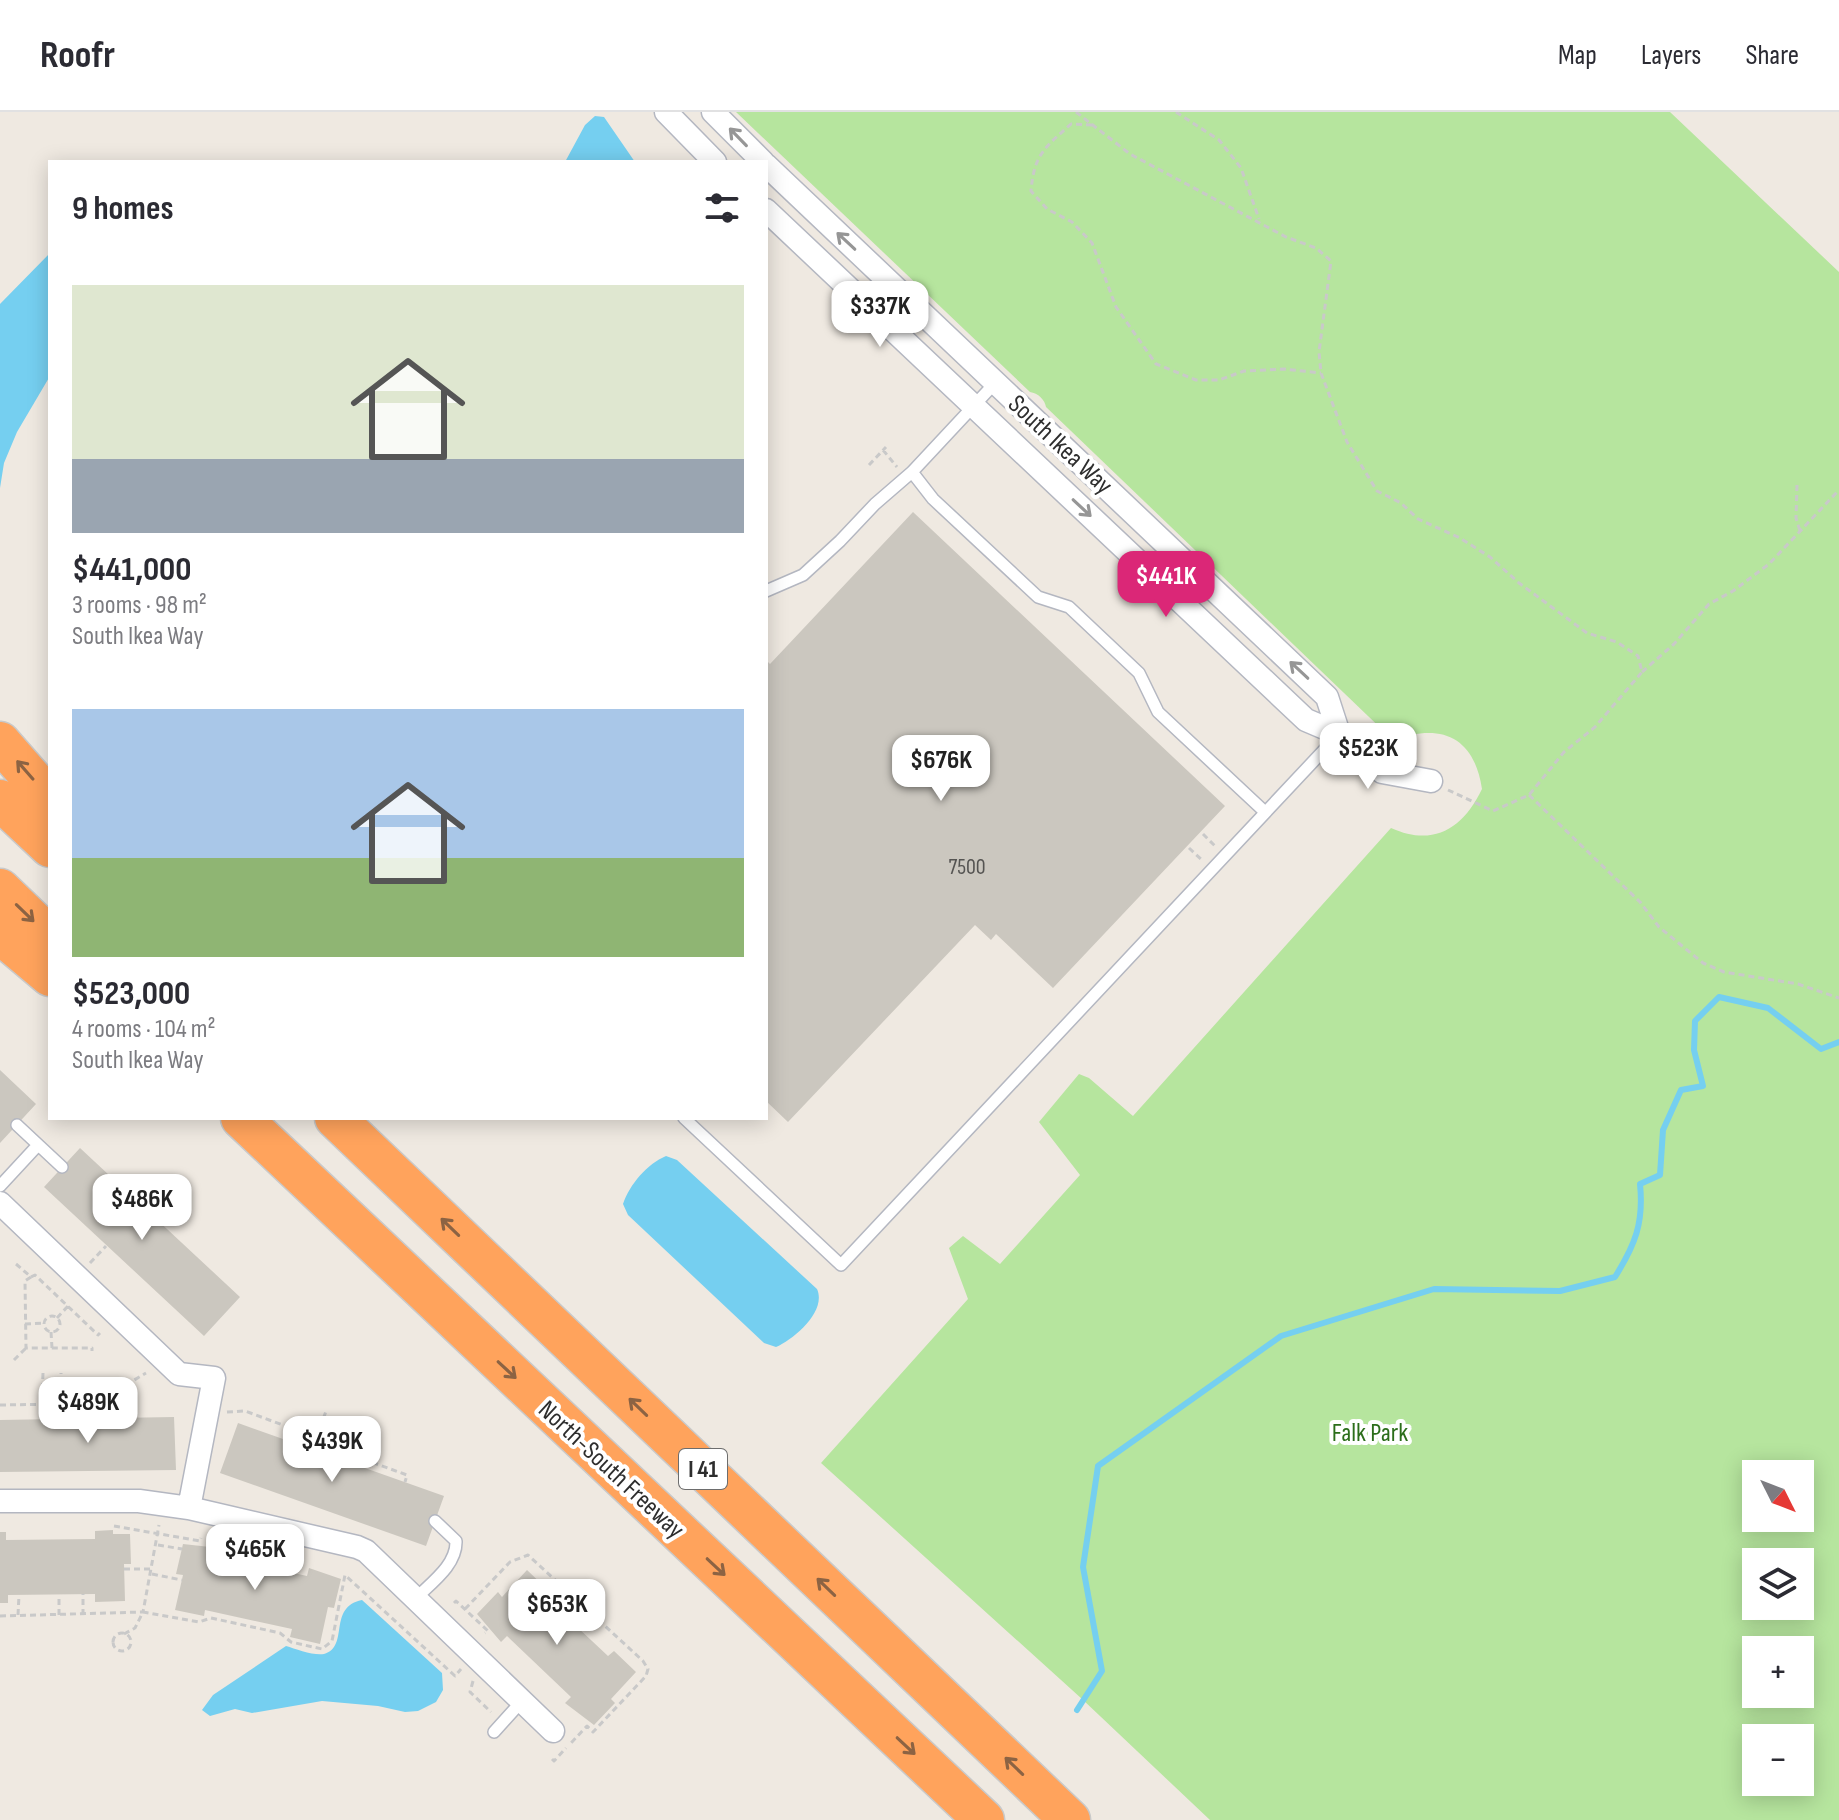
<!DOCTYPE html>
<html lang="en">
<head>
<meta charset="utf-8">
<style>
	:root { --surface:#fff; --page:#f7f7f7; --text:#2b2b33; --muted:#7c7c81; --line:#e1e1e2; --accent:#db2777 }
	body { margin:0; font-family:"Sofia Sans Condensed",sans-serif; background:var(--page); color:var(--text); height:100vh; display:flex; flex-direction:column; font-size:30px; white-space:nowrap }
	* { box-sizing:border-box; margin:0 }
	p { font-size:26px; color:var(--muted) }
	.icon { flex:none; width:44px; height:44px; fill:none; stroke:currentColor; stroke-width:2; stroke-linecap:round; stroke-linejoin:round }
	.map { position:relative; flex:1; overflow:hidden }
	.drawer { position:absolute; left:48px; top:48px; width:720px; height:960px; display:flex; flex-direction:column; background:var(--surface); border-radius:0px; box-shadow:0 4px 20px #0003 }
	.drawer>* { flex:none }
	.needle { width:52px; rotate:132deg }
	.controls { position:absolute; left:1742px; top:1348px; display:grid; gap:16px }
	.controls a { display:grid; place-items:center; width:72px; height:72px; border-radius:0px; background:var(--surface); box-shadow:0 4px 20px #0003; font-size:40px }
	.price { position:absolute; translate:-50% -68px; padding:0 18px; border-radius:16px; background:#fff; color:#222; font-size:26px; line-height:52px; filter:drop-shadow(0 2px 4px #0008) }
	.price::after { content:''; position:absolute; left:50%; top:48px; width:24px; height:18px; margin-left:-12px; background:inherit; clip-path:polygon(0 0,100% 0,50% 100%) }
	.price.active { background:var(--accent); color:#fff }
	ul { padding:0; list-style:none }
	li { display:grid; align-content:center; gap:16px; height:424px; padding:0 24px }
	li span { display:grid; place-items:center; height:248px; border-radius:0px; color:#555 }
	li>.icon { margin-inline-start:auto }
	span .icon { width:144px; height:144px; fill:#fffc; stroke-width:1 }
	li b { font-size:34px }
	h2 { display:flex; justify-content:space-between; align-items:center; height:96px; padding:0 24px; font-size:34px }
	header { display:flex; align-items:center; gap:48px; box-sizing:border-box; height:112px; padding:0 40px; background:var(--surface); border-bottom:2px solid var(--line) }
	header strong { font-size:38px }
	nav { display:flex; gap:44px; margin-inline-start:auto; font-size:28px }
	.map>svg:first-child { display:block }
	.green { fill:#b6e59e; fill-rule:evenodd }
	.water { fill:#75cff0 }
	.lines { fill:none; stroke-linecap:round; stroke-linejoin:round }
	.stream { stroke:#75cff0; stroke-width:6 }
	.building { fill:#cbc7bf }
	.service-casing { stroke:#b4b7c1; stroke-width:14 }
	.minor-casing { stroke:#b4b7c1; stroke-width:25 }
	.motorway-casing { stroke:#c9c9c9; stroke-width:43 }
	.path { stroke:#c9c9c9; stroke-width:3; stroke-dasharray:6 4; stroke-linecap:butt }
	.service { stroke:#fff; stroke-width:11 }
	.minor { stroke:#fff; stroke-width:22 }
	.motorway { stroke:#ffa35c; stroke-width:40 }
	.oneway { stroke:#969696 }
	.oneway2 { stroke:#8c6343 }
	.labels { text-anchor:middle; stroke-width:8; stroke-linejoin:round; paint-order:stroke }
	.number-label { font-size:22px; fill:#555452 }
	.shield { fill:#fff; stroke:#6d6d6d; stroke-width:2 }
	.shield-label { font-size:24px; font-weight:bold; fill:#2e2e2e }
	.street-label { font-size:26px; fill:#2e2e2e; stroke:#fff }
	.park-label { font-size:26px; fill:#2c6e1b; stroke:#fff }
</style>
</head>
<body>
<header>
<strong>Roofr</strong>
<nav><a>Map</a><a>Layers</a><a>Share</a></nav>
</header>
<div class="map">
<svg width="1839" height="1708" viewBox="0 0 1839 1708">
	<rect width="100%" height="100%" fill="#efe9e1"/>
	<path class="green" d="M736 0H1670L1839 160V1708H1210L1082 1587 821 1351 968 1187 949 1136 963 1124 1000 1152 1080 1063 1039 1010 1079 962 1089 966 1133 1004 1391 716C1433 735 1463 717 1482 677 1474 624 1441 611 1393 628L1046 295C1045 288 1038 281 1030 280ZM1756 1362H1800V1406H1756ZM1756 1450H1800V1494H1756ZM1756 1538H1800V1582H1756ZM1756 1626H1800V1670H1756Z"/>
	<path class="water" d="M595 4 604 5 635 50H565L585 13Z
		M50 141V264L17 320 4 351 0 376V192Z
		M666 1044 677 1048 817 1177C827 1199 794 1227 776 1235L764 1231 628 1103 623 1092C630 1072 647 1052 666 1044Z
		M362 1488 442 1561 443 1578 436 1590 418 1599 405 1600 378 1594 322 1589 252 1601 235 1597 210 1604 202 1598 213 1583 286 1534C296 1537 314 1544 324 1542 350 1535 327 1495 362 1488Z"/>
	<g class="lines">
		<path class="stream" d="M1077 1598 1102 1559 1083 1455 1098 1354 1281 1224 1434 1177 1560 1179 1615 1165C1635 1133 1644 1111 1640 1072L1660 1063 1663 1018 1681 978 1703 974 1694 938 1695 909 1719 885 1768 896 1821 937 1839 930"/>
	</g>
	<path class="building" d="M913 400 1225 694 1053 876 996 822 991 828 975 813 788 1010 766 989V548L770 552Z
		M0 958 36 992 0 1031Z
		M80 1036 240 1185 204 1224 44 1075Z
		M174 1305 176 1358 0 1360V1308Z
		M238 1311 444 1384 426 1434 220 1361Z
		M113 1418V1422H130L131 1452H124L125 1489 95 1490V1482L8 1483V1491H0V1420H6V1428L95 1427V1419Z
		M183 1432 219 1436 217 1444 307 1464 309 1456 341 1467 334 1496 328 1495 320 1532 290 1525 292 1517 205 1498 204 1504 175 1498 183 1463 176 1462Z
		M527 1458 549 1479 544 1484 608 1544 614 1539 636 1560 611 1587 615 1591 594 1613 565 1591 571 1585 507 1524 501 1530 477 1502 498 1480 502 1485Z"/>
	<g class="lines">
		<defs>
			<path id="service" d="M912 360 933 387 1038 485 1069 495 1139 561 1158 600 1265 700
				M766 479 803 463 840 429 875 392 912 360 996 270
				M684 1006 841 1153 1339 622
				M17 1013 62 1055
				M0 1074 38 1033
				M415 1487C431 1471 457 1453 456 1429L435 1409
				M494 1620 522 1589"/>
			<path id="minor" d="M666 0 715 50
				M713 0 763 50
				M766 53 1327 585 1339 622
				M766 98 1306 608 1339 622 1382 660 1431 669
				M0 1091 179 1262 214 1266 189 1396
				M0 1389H139L189 1396 357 1435 366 1439 553 1619"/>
			<path id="motorway" d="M0 630 50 687
				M0 688 50 735
				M0 777 50 825
				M0 822 50 864
				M241 1006 984 1708
				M335 1006 1070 1708"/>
		</defs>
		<use href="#service" class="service-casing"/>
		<use href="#minor" class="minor-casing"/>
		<use href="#motorway" class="motorway-casing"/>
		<path class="path" d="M1076 0 1130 42 1286 125 1316 136 1331 149 1319 240 1321 261 1347 330 1377 379 1401 391 1418 407 1460 426 1490 445 1519 471 1587 521 1617 530 1638 544 1642 560 1595 615 1564 640 1529 683 1493 699 1448 678
			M1176 0 1219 28 1241 56 1259 107
			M1092 13 1071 12C1044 36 1034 43 1031 79L1047 97 1072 110 1092 131 1116 195 1156 252 1196 268H1219L1244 259 1284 257 1321 261
			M883 338 897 355
			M869 353 886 335
			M1797 373 1796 406 1800 419
			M1642 560 1674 532 1709 492 1733 479 1769 452 1839 378
			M1529 683 1640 790 1659 815 1703 851 1724 860 1798 872 1839 886
			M1203 722 1216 735
			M1189 736 1203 749
			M90 1151 106 1134
			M16 1152 31 1165 35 1163 98 1223 100 1221
			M31 1165 25 1169 26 1236H92V1239
			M44 1212a8 8 0 1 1 16 0a8 8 0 1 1-16 0Z
			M57 1206 68 1194
			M25 1212 44 1211
			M51 1220 52 1236
			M14 1248 26 1236
			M120 1289 119 1277 146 1261
			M61 1292V1261
			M0 1293 134 1291V1306
			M227 1300 245 1299 334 1332 351 1331 365 1342 360 1354
			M41 1307 43 1261
			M317 1325 326 1299
			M363 1347 407 1363 405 1370
			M114 1414 200 1429 201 1426
			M158 1433 182 1437
			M124 1457H153
			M152 1462 182 1468
			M454 1491 456 1489 488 1519 485 1521
			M465 1497 510 1450 528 1443 643 1549 648 1557 646 1564 593 1620 587 1614 571 1631
			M18 1503 19 1483
			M59 1503V1483
			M83 1503V1482
			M0 1504 143 1500 159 1413
			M113 1530a9 9 0 1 1 18 0a9 9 0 1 1-18 0Z
			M124 1522 135 1516 143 1500 199 1510 211 1506 280 1521 291 1530 322 1537 332 1529 345 1463 455 1564 461 1557
			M473 1569 470 1580 491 1600
			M552 1647 554 1649 566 1636"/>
		<use href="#service" class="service"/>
		<use href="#minor" class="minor"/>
		<use href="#motorway" class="motorway"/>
	</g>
	<defs><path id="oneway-shaft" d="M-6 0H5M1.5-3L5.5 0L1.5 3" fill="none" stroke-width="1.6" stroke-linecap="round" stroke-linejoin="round" transform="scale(2)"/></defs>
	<g class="oneway">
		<use href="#oneway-shaft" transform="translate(738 25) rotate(-134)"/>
		<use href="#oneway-shaft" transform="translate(846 129) rotate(-137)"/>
		<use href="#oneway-shaft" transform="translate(1082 396) rotate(43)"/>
		<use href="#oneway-shaft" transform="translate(1299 558) rotate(-137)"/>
	</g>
	<g class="oneway2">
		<use href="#oneway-shaft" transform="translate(25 658) rotate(-131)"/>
		<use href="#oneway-shaft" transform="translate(25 801) rotate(44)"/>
		<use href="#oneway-shaft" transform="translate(450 1115) rotate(-136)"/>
		<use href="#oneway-shaft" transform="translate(507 1258) rotate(43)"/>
		<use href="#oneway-shaft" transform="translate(638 1295) rotate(-136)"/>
		<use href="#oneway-shaft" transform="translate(716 1455) rotate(43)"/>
		<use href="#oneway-shaft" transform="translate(826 1475) rotate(-136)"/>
		<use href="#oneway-shaft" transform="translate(906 1634) rotate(43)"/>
		<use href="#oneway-shaft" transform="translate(1014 1654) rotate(-136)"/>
	</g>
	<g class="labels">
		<g class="number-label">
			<text x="967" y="762">7500</text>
		</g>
		<rect class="shield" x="679" y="1337" width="48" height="40" rx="6"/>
		<g class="shield-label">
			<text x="703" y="1365">I 41</text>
		</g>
		<g class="street-label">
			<text transform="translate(1061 332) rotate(43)" y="9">South Ikea Way</text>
			<text transform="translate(612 1357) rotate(43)" y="9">North-South Freeway</text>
		</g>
		<g class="park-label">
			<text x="1370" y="1329">Falk Park</text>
		</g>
	</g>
</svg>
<div class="controls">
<a><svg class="needle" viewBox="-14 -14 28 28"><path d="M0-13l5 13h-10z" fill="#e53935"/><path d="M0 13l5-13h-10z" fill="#7c7c81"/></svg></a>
<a><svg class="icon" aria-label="layers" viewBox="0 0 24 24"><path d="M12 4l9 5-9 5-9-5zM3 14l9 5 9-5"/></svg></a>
<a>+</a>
<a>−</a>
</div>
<b class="price" style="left:880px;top:237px">$337K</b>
<b class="price active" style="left:1166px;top:507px">$441K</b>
<b class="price" style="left:1368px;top:679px">$523K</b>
<b class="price" style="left:941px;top:691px">$676K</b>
<b class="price" style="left:142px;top:1130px">$486K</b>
<b class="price" style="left:88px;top:1333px">$489K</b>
<b class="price" style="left:332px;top:1372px">$439K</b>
<b class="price" style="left:255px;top:1480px">$465K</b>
<b class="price" style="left:557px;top:1535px">$653K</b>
<section class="drawer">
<h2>9 homes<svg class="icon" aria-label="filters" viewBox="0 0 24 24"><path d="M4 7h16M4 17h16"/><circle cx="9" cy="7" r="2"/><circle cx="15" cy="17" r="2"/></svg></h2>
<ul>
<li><span style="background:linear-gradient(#dfe7d0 70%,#9aa5b1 0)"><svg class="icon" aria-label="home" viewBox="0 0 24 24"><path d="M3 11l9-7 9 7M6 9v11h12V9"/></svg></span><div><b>$441,000</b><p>3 rooms · 98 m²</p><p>South Ikea Way</p></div></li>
<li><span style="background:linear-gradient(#a9c7e8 60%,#8fb573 0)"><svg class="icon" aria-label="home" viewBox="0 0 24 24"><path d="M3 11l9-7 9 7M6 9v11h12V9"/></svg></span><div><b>$523,000</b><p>4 rooms · 104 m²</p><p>South Ikea Way</p></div></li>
</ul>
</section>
</div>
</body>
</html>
